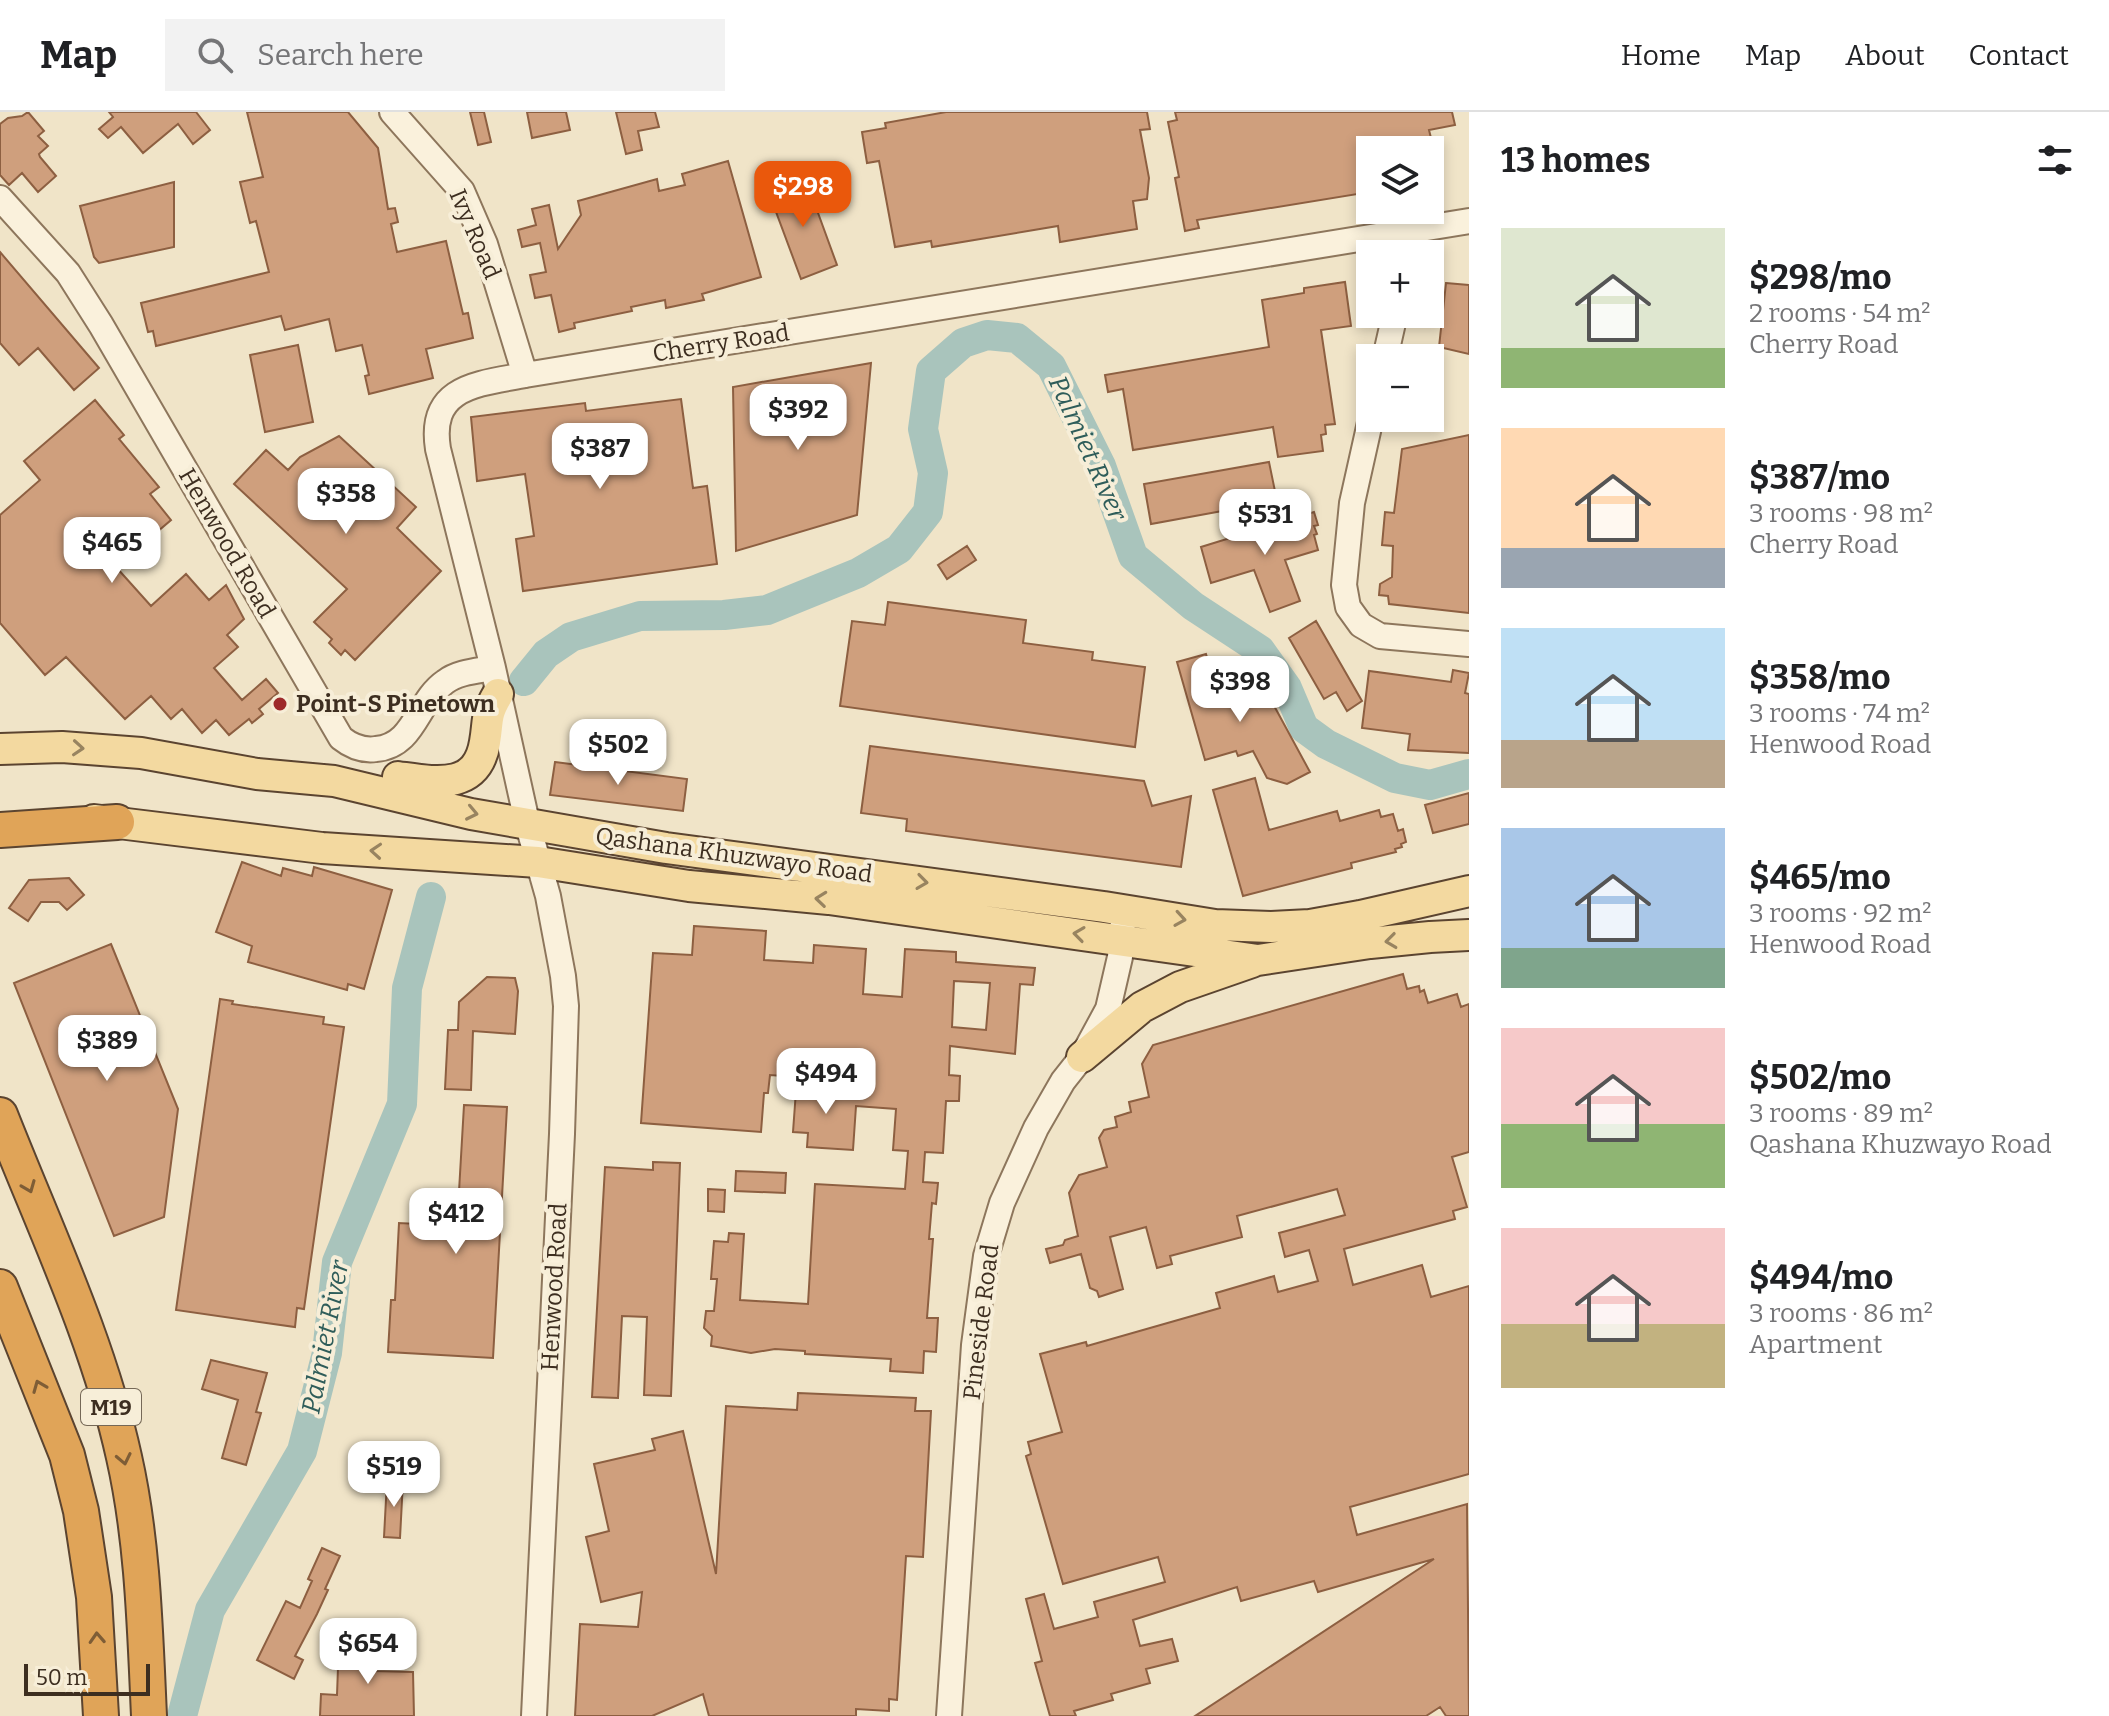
<!DOCTYPE html>
<html lang="en">
<head>
<meta charset="utf-8">
<style>
	:root { --surface:#fff; --page:#f2f2f2; --text:#202124; --muted:#757577; --line:#e0e0e0; --accent:#ea580c }
	body { margin:0; font-family:Bitter,serif; background:var(--page); color:var(--text); height:100vh; display:flex; flex-direction:column; font-size:30px; white-space:nowrap }
	* { box-sizing:border-box; margin:0 }
	p { font-size:26px; color:var(--muted) }
	.icon { flex:none; width:44px; height:44px; fill:none; stroke:currentColor; stroke-width:2; stroke-linecap:round; stroke-linejoin:round }
	.map { position:relative; flex:1; overflow:hidden }
	.details { display:flex; flex-direction:column; background:var(--surface); width:640px }
	.details>* { flex:none }
	.controls { position:absolute; left:1356px; top:24px; display:grid; gap:16px }
	.controls a { display:grid; place-items:center; width:88px; height:88px; border-radius:0px; background:var(--surface); box-shadow:0 4px 12px #0003; font-size:40px }
	.scale { position:absolute; left:24px; bottom:20px; width:126px; box-sizing:border-box; padding-left:8px; border:4px solid #3d2e20; border-top:0; font-size:22px; line-height:28px; white-space:nowrap; color:#3d2e20; -webkit-text-stroke:6px #f7eed8; paint-order:stroke }
	.price { position:absolute; translate:-50% -68px; padding:0 18px; border-radius:16px; background:#fff; color:#222; font-size:26px; line-height:52px; filter:drop-shadow(0 2px 4px #0008) }
	.price::after { content:''; position:absolute; left:50%; top:48px; width:24px; height:18px; margin-left:-12px; background:inherit; clip-path:polygon(0 0,100% 0,50% 100%) }
	.price.selected { background:var(--accent); color:#fff }
	ul { padding:0; list-style:none }
	li { display:flex; align-items:center; gap:24px; height:200px; padding:0 32px }
	li span { display:grid; place-items:center; flex:none; width:224px; height:160px; border-radius:0px; color:#555 }
	li>.icon { margin-inline-start:auto }
	span .icon { width:96px; height:96px; fill:#fffc; stroke-width:1 }
	li b { font-size:34px }
	h2 { display:flex; justify-content:space-between; align-items:center; height:96px; padding:0 32px; font-size:34px }
	header { display:flex; align-items:center; gap:48px; box-sizing:border-box; height:112px; padding:0 40px; background:var(--surface); border-bottom:2px solid var(--line) }
	header strong { font-size:38px }
	nav { display:flex; gap:44px; margin-inline-start:auto; font-size:28px }
	.search { width:560px; height:72px; background:var(--page); display:flex; align-items:center; gap:20px; box-sizing:border-box; padding:0 28px; border-radius:0px; color:var(--muted); font-size:30px }
	main { display:flex; flex:1; min-height:0 }
	.map>svg:first-child { display:block }
	.lines { fill:none; stroke-linecap:round; stroke-linejoin:round }
	.river { stroke:#a9c4bc; stroke-width:30 }
	.building { fill:#cf9f7d; stroke:#8d5f41; stroke-width:2; fill-rule:evenodd }
	.minor-casing { stroke:#8d765c; stroke-width:28 }
	.major-casing { stroke:#5b4430; stroke-width:34 }
	.highway-casing { stroke:#5b4430; stroke-width:38 }
	.minor { stroke:#faf1dc; stroke-width:24 }
	.major { stroke:#f3d9a0; stroke-width:30 }
	.highway { stroke:#e0a458; stroke-width:34 }
	.oneway { stroke:#988460 }
	.oneway2 { stroke:#7e5d36 }
	.poi-dot { fill:#9e2a2b; stroke:#f7eed8; stroke-width:3 }
	.labels { text-anchor:middle; stroke-width:8; stroke-linejoin:round; paint-order:stroke }
	.shield { fill:#f7eed8; stroke:#756857; stroke-width:2 }
	.shield-label { font-size:22px; font-weight:bold; fill:#3d2e20 }
	.street-label { font-size:24px; fill:#3d2e20; stroke:#f7eed8 }
	.poi-label { font-size:24px; font-weight:bold; fill:#3d2e20; stroke:#f7eed8; text-anchor:start }
	.water-label { font-size:26px; font-style:italic; fill:#2f5d5a; stroke:#f7eed8 }
</style>
</head>
<body>
<header>
<strong>Map</strong>
<div class="search"><svg class="icon" aria-label="search" viewBox="0 0 24 24"><circle cx="10" cy="10" r="6"/><path d="M15 15l6 6"/></svg>Search here</div>
<nav><a>Home</a><a>Map</a><a>About</a><a>Contact</a></nav>
</header>
<main>
<div class="map">
<svg width="1469" height="1604" viewBox="0 0 1469 1604">
	<rect width="100%" height="100%" fill="#f0e4c8"/>
	<g class="lines">
		<path class="river" d="M524 569 546 542 571 525 640 504 724 503 767 498 858 461 899 437 928 400 933 361 923 317 931 259 963 231 987 223 1017 226 1051 254 1101 354 1133 444 1193 494 1260 538 1287 576 1304 616 1326 632 1395 666 1430 673 1469 662
			M182 1604 210 1498 302 1339 327 1241 337 1150 402 992 407 876 431 785"/>
	</g>
	<path class="building" d="M28 0 44 19 38 24 48 34 39 42 40 45 56 64 38 80 22 61 9 73 0 63V12L8 6 22 4Z
		M109 0H196L210 18 193 32 178 12 143 41 121 15 108 26 99 17 113 5Z
		M247 0H348L378 36 388 97 395 96 398 110 391 112 397 140 446 129 463 202 468 201 473 226 426 237 433 266 369 282 365 264 369 263 362 233 336 239 329 207 285 218 281 204 156 234 153 219 148 220 141 191 269 160 256 109 250 111 240 70 263 65Z
		M470 0H484L491 30 478 33Z
		M527 0H566L570 18 532 26Z
		M616 0H655L659 15 638 19 642 38 626 42Z
		M946 0H1147L1150 17 1140 18 1149 66 1147 87 1133 89 1137 117 1060 130 1058 114 932 135 931 129 895 135 879 49 867 51 862 20 886 16 885 11Z
		M1175 0H1452L1455 13 1429 18 1434 38H1370V80L1197 108 1199 116 1185 119 1175 66 1179 65 1168 10 1177 8Z
		M728 49 761 165 702 182 704 188 666 196 665 188 631 195 632 199 574 211 575 216 559 220 551 183 535 186 530 163 546 160 540 131 522 135 518 118 536 113 532 97 549 93 558 137 581 103 578 89 657 67 659 79 685 73 682 62Z
		M806 68 837 153 801 167 769 81Z
		M174 70V135L99 151 94 145 80 94Z
		M0 140 99 256 74 278 38 236 19 253 0 231Z
		M1345 170 1351 214 1321 218 1335 312 1325 313 1326 322 1321 323 1323 339 1278 345 1273 315 1133 338 1123 277 1108 280 1105 263 1269 235 1262 188 1304 181V176Z
		M1446 171 1469 173V242L1439 235Z
		M298 233 313 310 265 320 250 243Z
		M871 251 857 403 736 439 733 275Z
		M681 287 693 376 707 374 717 452 523 479 516 427 534 424 525 362 477 369 471 305 585 291 586 299Z
		M95 288 124 323 119 327 159 375 150 382 171 408 116 455 151 494 186 462 209 488 226 473 244 507 227 523 238 535 214 556 242 588 266 567 278 581 259 597 263 602 252 611 249 607 229 623 216 608 202 621 182 597 171 607 151 584 125 607 66 545 45 563 0 511V403L40 368 24 349Z
		M1469 323V501L1389 492 1388 484 1379 483 1380 472 1392 465 1393 434 1382 433 1385 400 1394 401 1402 337Z
		M339 324 416 395 397 416 441 459 355 548 345 538 341 543 329 531 332 527 314 510 347 477 234 372 266 338 288 358 300 345Z
		M1269 350 1277 389 1151 412 1144 372Z
		M1314 400 1318 413 1314 414 1317 422 1314 423 1318 438 1285 448 1300 489 1270 500 1254 458 1211 471 1201 435Z
		M967 434 976 448 947 467 938 453Z
		M888 490 1026 508 1023 531 1093 540 1092 548 1145 555 1135 635 840 594 852 509 885 513Z
		M1316 509 1362 589 1347 599 1336 580 1324 587 1289 526Z
		M1206 542 1218 584 1224 582 1227 588 1251 575 1272 590 1310 660 1287 672 1267 666 1253 639 1238 644 1236 639 1205 648 1177 550Z
		M1453 558 1469 561 1465 581 1469 582V641L1408 638 1410 622 1362 616 1369 559 1451 570Z
		M870 634 1144 669 1152 694 1191 684 1181 755 906 719 907 707 861 701Z
		M555 650 687 667 683 699 550 683Z
		M1255 666 1269 718 1337 699 1340 709 1379 698 1381 705 1393 702 1398 719 1403 717 1406 730 1401 732 1402 735 1395 737 1396 740 1351 751 1352 756 1243 784 1213 678Z
		M1469 681V712L1433 721 1425 693Z
		M242 750 281 764 283 756 312 764 314 755 392 778 364 877 348 872 347 878 248 850 252 834 216 820Z
		M69 766 84 783 67 798 59 790H41L28 809 9 796 29 768Z
		M694 814 766 819 764 848 813 851 814 833 866 837 863 882 902 885 905 837 956 840V850L1035 856 1033 873 1020 872 1015 942 950 934 949 963 960 964 959 989H946L943 1041 925 1040 923 1070 938 1071 936 1092 932 1091 929 1127H933L927 1206H938L936 1240 924 1239 923 1261 890 1259 891 1247 805 1242V1239L775 1237 751 1241 711 1234 712 1224 704 1216 706 1199H714L717 1167H711L714 1129 728 1130 729 1121 744 1122 740 1188 808 1192 815 1072 905 1077 908 1039 893 1038 896 997 856 994 853 1038 807 1035 808 1021 793 1020 797 965 770 963 768 981H764L761 1020 641 1011 653 841 692 843ZM954 869 990 871 986 918 952 915Z
		M111 832 178 997 164 1105 114 1124 14 871Z
		M1403 862 1407 877 1419 874 1420 880 1424 878 1428 891 1457 882 1461 895 1469 892V1040L1452 1045 1467 1095 1453 1099 1455 1107 1344 1137 1353 1173 1422 1153 1431 1185 1469 1174V1362L1350 1395 1357 1423 1467 1392 1469 1604H1446L1440 1595 1426 1604H1195L1434 1447 1318 1480 1314 1469 1241 1489 1237 1475 1133 1508 1140 1534 1172 1527 1178 1549 1146 1557 1150 1571 1111 1582 1113 1588 1074 1599 1076 1604H1050L1035 1551 1042 1549 1026 1487 1044 1482 1054 1517 1098 1505 1094 1490 1165 1470 1158 1445 1063 1472 1026 1344 1031 1342 1028 1330 1062 1320 1040 1242 1086 1230 1087 1234 1220 1196 1216 1181 1274 1164 1278 1180 1318 1169 1309 1138 1285 1145 1279 1121 1345 1103 1337 1077 1237 1104 1242 1125 1170 1144 1172 1152 1157 1156 1146 1115 1110 1125 1123 1177 1099 1185 1097 1179 1090 1176 1081 1142 1050 1151 1046 1137 1063 1133 1065 1128 1078 1124 1069 1081 1079 1063 1107 1055 1099 1026 1104 1018 1117 1015 1115 1005 1131 1000 1129 990 1149 985 1142 952 1153 933Z
		M487 865 515 866 518 879 515 922 473 919 471 978 445 977 448 918H458L459 890Z
		M220 887 233 889 232 892 324 905 323 912 344 915 304 1197 297 1196 295 1215 176 1198Z
		M464 993 507 995 493 1246 388 1240 391 1188H395L399 1111 457 1114Z
		M653 1050 680 1051 671 1284 644 1283 647 1205 622 1204 618 1286 592 1285 605 1055 653 1058Z
		M736 1059 786 1061 785 1081 735 1079Z
		M708 1077 725 1078 724 1100 708 1099Z
		M211 1248 267 1261 256 1300 261 1301 246 1353 222 1346 238 1288 202 1277Z
		M798 1281 916 1286 915 1299H931L923 1445 906 1444 897 1588 889 1587V1599L856 1597V1604H709L703 1582 652 1604H575L580 1512 638 1515 642 1480 601 1490 586 1425 609 1419 594 1352 655 1338 652 1327 683 1319 716 1462 726 1294 797 1298Z
		M387 1369H403L400 1426 384 1425Z
		M322 1436 340 1444 325 1477 328 1478 317 1502 295 1544 303 1548 294 1567 257 1548 286 1489 300 1496 312 1469 308 1467Z
		M339 1529 376 1531 374 1559 413 1560 414 1604H320L321 1582 337 1583Z"/>
	<g class="lines">
		<defs>
			<path id="minor" d="M392 0 462 79 485 132 525 263
				M0 86 68 161 101 213 341 626C351 634 362 639 376 637 415 634 417 589 445 570 458 560 477 559 493 556
				M1385 246 1395 202
				M1371 306 1352 391 1344 473 1348 495 1361 513 1380 524 1469 532
				M534 1604 562 1022 566 894 563 864 548 784 527 710 493 556 438 337C428 274 478 272 525 263L1469 109
				M949 1604 974 1233 986 1144 1002 1091 1036 1016 1063 969 1082 945 1108 897 1120 845 1124 798"/>
			<path id="major" d="M0 637 62 635 141 641 257 662 334 669 471 702 666 736 1104 795 1215 813 1271 815 1310 813 1360 804 1469 779
				M398 665C435 670 477 679 485 630 489 607 485 604 498 582
				M94 708 322 736 538 750 689 774 829 787 1258 848 1370 831 1430 825 1469 823
				M1082 945 1142 895 1180 875 1252 850"/>
			<path id="highway" d="M0 718 117 710
				M0 1003C44 1115 98 1227 124 1345 143 1429 145 1518 149 1604
				M0 1175 67 1343 81 1399 94 1485 101 1604"/>
		</defs>
		<use href="#minor" class="minor-casing"/>
		<use href="#major" class="major-casing"/>
		<use href="#highway" class="highway-casing"/>
		<use href="#minor" class="minor"/>
		<use href="#major" class="major"/>
		<use href="#highway" class="highway"/>
	</g>
	<defs><path id="oneway-chevron" d="M-2-3.5L2.5 0L-2 3.5" fill="none" stroke-width="1.6" stroke-linecap="round" stroke-linejoin="round" transform="scale(2)"/></defs>
	<g class="oneway">
		<use href="#oneway-chevron" transform="translate(78 636) rotate(4)"/>
		<use href="#oneway-chevron" transform="translate(472 701) rotate(12)"/>
		<use href="#oneway-chevron" transform="translate(376 739) rotate(-176)"/>
		<use href="#oneway-chevron" transform="translate(922 770) rotate(8)"/>
		<use href="#oneway-chevron" transform="translate(821 787) rotate(-174)"/>
		<use href="#oneway-chevron" transform="translate(1180 807) rotate(9)"/>
		<use href="#oneway-chevron" transform="translate(1079 822) rotate(-172)"/>
		<use href="#oneway-chevron" transform="translate(1391 829) rotate(173)"/>
	</g>
	<g class="oneway2">
		<use href="#oneway-chevron" transform="translate(29 1075) rotate(68)"/>
		<use href="#oneway-chevron" transform="translate(39 1274) rotate(-112)"/>
		<use href="#oneway-chevron" transform="translate(124 1347) rotate(78)"/>
		<use href="#oneway-chevron" transform="translate(97 1526) rotate(-93)"/>
	</g>
	<circle class="poi-dot" cx="280" cy="592" r="8"/>
	<g class="labels">
		<rect class="shield" x="81" y="1277" width="60" height="36" rx="6"/>
		<g class="shield-label">
			<text x="111" y="1303">M19</text>
		</g>
		<g class="street-label">
			<text transform="translate(475 122) rotate(67)" y="8">Ivy Road</text>
			<text transform="translate(721 231) rotate(-9)" y="8">Cherry Road</text>
			<text transform="translate(227 431) rotate(60)" y="8">Henwood Road</text>
			<text transform="translate(734 743) rotate(8)" y="8">Qashana Khuzwayo Road</text>
			<text transform="translate(554 1175) rotate(-87)" y="8">Henwood Road</text>
			<text transform="translate(981 1210) rotate(-83)" y="8">Pineside Road</text>
		</g>
		<g class="poi-label">
			<text x="296" y="600">Point-S Pinetown</text>
		</g>
		<g class="water-label">
			<text transform="translate(1088 336) rotate(66)" y="9">Palmiet River</text>
			<text transform="translate(325 1225) rotate(-79)" y="9">Palmiet River</text>
		</g>
	</g>
</svg>
<div class="controls">
<a><svg class="icon" aria-label="layers" viewBox="0 0 24 24"><path d="M12 4l9 5-9 5-9-5zM3 14l9 5 9-5"/></svg></a>
<a>+</a>
<a>−</a>
</div>
<div class="scale">50 m</div>
<b class="price selected" style="left:803px;top:117px">$298</b>
<b class="price" style="left:798px;top:340px">$392</b>
<b class="price" style="left:600px;top:379px">$387</b>
<b class="price" style="left:346px;top:424px">$358</b>
<b class="price" style="left:1265px;top:445px">$531</b>
<b class="price" style="left:112px;top:473px">$465</b>
<b class="price" style="left:1240px;top:612px">$398</b>
<b class="price" style="left:618px;top:675px">$502</b>
<b class="price" style="left:107px;top:971px">$389</b>
<b class="price" style="left:826px;top:1004px">$494</b>
<b class="price" style="left:456px;top:1144px">$412</b>
<b class="price" style="left:394px;top:1397px">$519</b>
<b class="price" style="left:368px;top:1574px">$654</b>
</div>
<section class="details">
<h2>13 homes<svg class="icon" aria-label="filters" viewBox="0 0 24 24"><path d="M4 7h16M4 17h16"/><circle cx="9" cy="7" r="2"/><circle cx="15" cy="17" r="2"/></svg></h2>
<ul>
<li><span style="background:linear-gradient(#dfe7d0 75%,#8fb573 0)"><svg class="icon" aria-label="home" viewBox="0 0 24 24"><path d="M3 11l9-7 9 7M6 9v11h12V9"/></svg></span><div><b>$298/mo</b><p>2 rooms · 54 m²</p><p>Cherry Road</p></div></li>
<li><span style="background:linear-gradient(#ffd9b3 75%,#9aa5b1 0)"><svg class="icon" aria-label="home" viewBox="0 0 24 24"><path d="M3 11l9-7 9 7M6 9v11h12V9"/></svg></span><div><b>$387/mo</b><p>3 rooms · 98 m²</p><p>Cherry Road</p></div></li>
<li><span style="background:linear-gradient(#bfe0f5 70%,#b9a48a 0)"><svg class="icon" aria-label="home" viewBox="0 0 24 24"><path d="M3 11l9-7 9 7M6 9v11h12V9"/></svg></span><div><b>$358/mo</b><p>3 rooms · 74 m²</p><p>Henwood Road</p></div></li>
<li><span style="background:linear-gradient(#a9c7e8 75%,#7fa58c 0)"><svg class="icon" aria-label="home" viewBox="0 0 24 24"><path d="M3 11l9-7 9 7M6 9v11h12V9"/></svg></span><div><b>$465/mo</b><p>3 rooms · 92 m²</p><p>Henwood Road</p></div></li>
<li><span style="background:linear-gradient(#f6c9c9 60%,#8fb573 0)"><svg class="icon" aria-label="home" viewBox="0 0 24 24"><path d="M3 11l9-7 9 7M6 9v11h12V9"/></svg></span><div><b>$502/mo</b><p>3 rooms · 89 m²</p><p>Qashana Khuzwayo Road</p></div></li>
<li><span style="background:linear-gradient(#f6c9c9 60%,#c2b280 0)"><svg class="icon" aria-label="home" viewBox="0 0 24 24"><path d="M3 11l9-7 9 7M6 9v11h12V9"/></svg></span><div><b>$494/mo</b><p>3 rooms · 86 m²</p><p>Apartment</p></div></li>
</ul>
</section>
</main>
</body>
</html>
